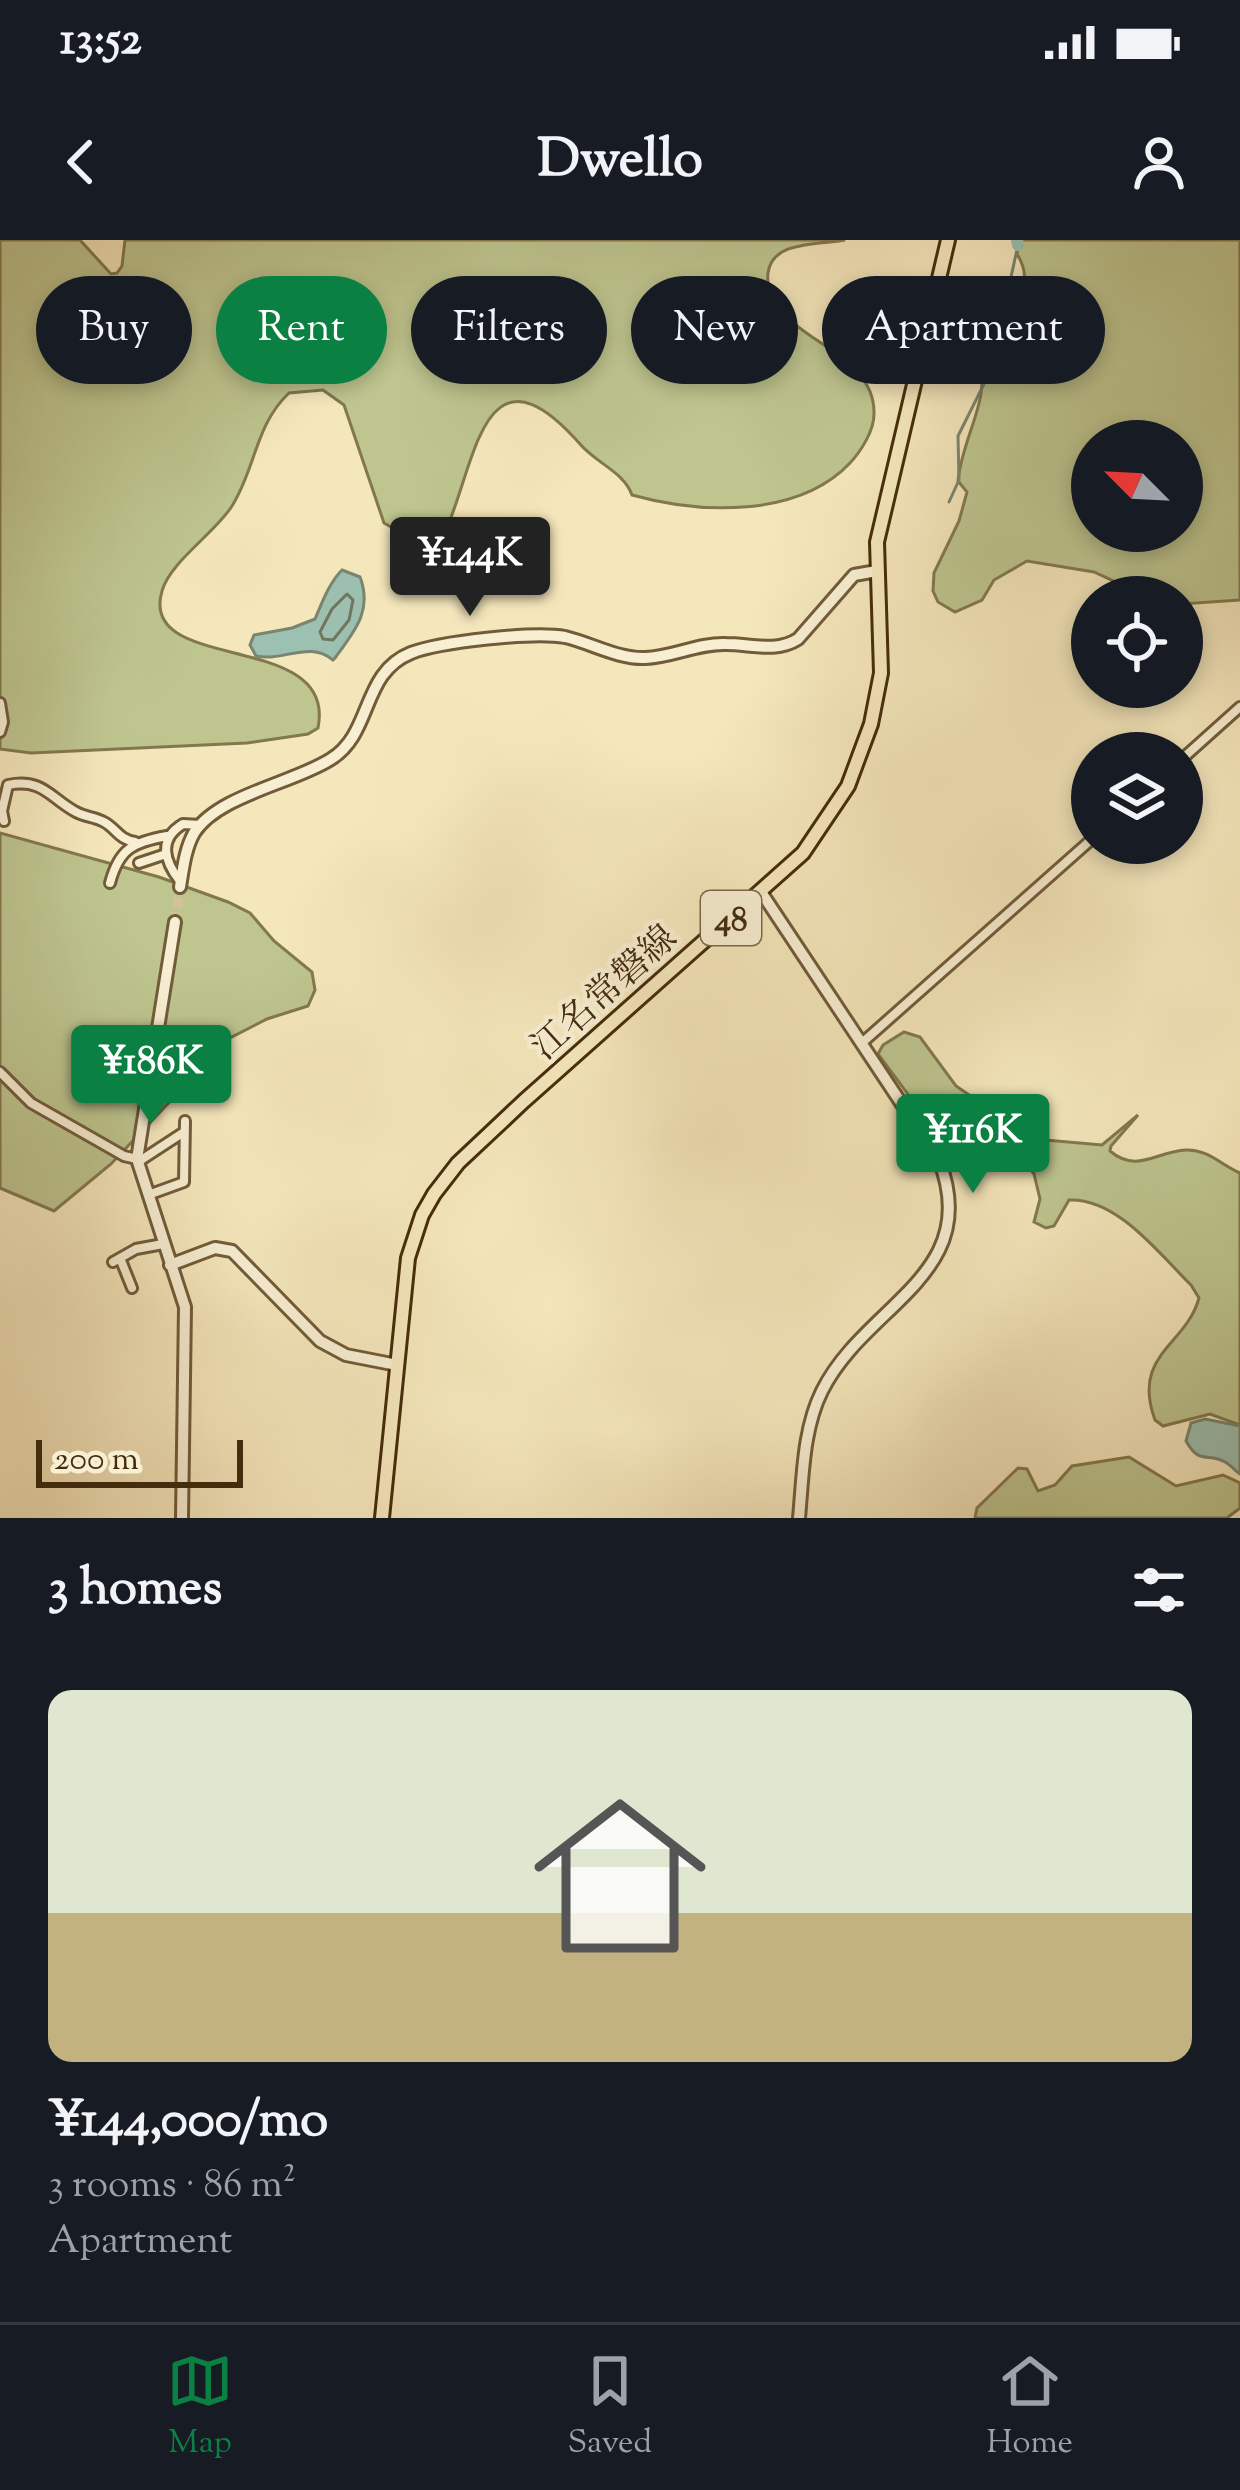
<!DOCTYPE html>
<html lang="en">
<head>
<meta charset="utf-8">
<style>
	:root { --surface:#171b24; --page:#242831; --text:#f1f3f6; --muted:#9ea1a6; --line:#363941; --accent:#0b8043 }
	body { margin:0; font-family:"Sorts Mill Goudy","Noto Serif JP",serif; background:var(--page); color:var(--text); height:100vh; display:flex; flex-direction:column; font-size:45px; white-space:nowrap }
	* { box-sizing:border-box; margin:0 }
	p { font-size:39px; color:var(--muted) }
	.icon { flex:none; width:66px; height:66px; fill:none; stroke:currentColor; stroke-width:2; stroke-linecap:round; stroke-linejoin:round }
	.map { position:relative; height:1278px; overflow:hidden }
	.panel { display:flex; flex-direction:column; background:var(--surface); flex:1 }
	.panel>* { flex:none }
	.hud { position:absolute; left:36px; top:36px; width:1170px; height:108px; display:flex; gap:24px }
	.needle { width:78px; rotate:294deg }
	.tools { position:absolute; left:1071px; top:180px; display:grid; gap:24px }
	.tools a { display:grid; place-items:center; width:132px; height:132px; border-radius:50%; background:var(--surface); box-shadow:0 6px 18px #0003; font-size:60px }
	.scale { position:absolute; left:36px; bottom:30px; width:207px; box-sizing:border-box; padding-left:12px; border:6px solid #452c0d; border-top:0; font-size:33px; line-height:42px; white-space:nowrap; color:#452c0d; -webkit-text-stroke:9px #f8efd3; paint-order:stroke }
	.price { position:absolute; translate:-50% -102px; padding:0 27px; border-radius:12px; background:var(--accent); color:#fff; font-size:39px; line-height:78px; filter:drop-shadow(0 3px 6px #0008) }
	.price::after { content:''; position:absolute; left:50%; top:72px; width:36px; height:27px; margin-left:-18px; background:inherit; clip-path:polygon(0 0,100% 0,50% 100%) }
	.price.current { background:#222; color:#fff }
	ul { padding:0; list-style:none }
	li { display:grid; align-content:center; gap:24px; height:636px; padding:0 48px }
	li span { display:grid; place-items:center; height:372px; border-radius:24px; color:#555 }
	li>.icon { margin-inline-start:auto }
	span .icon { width:216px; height:216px; fill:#fffc; stroke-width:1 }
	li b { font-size:51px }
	h2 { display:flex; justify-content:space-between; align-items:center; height:144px; padding:0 48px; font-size:51px }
	.chip { padding:0 42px; border-radius:54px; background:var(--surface); box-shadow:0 6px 18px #0003; font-size:42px; line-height:108px }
	.chip.current { background:var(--accent); color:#fff }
	.status { display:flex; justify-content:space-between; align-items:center; height:84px; padding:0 60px; background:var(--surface); direction:ltr }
	.status svg { height:33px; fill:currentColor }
	header { display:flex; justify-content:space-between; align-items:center; height:156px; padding:0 48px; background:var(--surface); font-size:54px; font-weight:800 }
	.menu { display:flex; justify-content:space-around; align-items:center; height:168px; border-top:3px solid var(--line); background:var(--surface); font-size:33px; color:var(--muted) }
	.menu a { display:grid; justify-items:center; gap:6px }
	.menu .current { color:var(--accent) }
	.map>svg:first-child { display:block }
	.green { fill:#bec58f; stroke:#82784e; stroke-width:3; fill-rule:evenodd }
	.water { fill:#9cc0b1; stroke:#79856f; stroke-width:3 }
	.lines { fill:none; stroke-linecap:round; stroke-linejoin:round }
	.shore { stroke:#70765f; stroke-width:3 }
	.stream { stroke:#79856f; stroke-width:3 }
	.river { stroke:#9cc0b1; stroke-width:12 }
	.tertiary-tunnel { stroke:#d2c299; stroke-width:10; stroke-dasharray:10 5; stroke-linecap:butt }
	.minor-casing { stroke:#715b39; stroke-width:14 }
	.tertiary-casing { stroke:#715b39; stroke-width:16 }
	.primary-casing { stroke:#452c0d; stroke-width:18 }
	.minor { stroke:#f8efd3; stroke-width:8 }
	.tertiary { stroke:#f8efd3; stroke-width:10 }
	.primary { stroke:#f5e7bc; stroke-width:12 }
	.labels { text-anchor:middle; stroke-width:9; stroke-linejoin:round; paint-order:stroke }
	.shield { fill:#f8efd3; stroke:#7b6648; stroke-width:3 }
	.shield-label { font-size:33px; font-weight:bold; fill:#452c0d }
	.street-label { font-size:36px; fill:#452c0d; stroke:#f8efd3 }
</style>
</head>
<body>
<div class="status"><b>13:52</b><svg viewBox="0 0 49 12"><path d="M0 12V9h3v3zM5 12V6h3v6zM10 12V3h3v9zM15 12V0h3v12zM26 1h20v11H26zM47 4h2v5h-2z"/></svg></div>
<header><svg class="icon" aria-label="back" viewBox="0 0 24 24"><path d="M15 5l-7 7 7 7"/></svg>Dwello<svg class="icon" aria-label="person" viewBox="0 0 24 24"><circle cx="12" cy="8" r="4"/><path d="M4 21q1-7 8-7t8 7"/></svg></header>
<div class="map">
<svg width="1240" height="1278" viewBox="0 0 1240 1278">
	<rect width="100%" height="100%" fill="#f5e7bc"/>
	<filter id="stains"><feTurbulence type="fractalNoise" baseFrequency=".00167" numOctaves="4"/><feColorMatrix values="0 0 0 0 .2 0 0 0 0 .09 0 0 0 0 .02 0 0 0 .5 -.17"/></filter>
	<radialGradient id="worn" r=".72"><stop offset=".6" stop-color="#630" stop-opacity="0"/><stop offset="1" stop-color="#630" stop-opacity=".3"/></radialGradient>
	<path class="green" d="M0 0H80L111 34 117 33 122 26 125 0H845C820 5 772 0 768 33 761 97 876 105 874 174 874 191 861 211 850 223 798 278 700 274 632 255 624 232 596 223 580 204 484 95 476 222 446 290L420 303 384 283 344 165 323 150 289 153C255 185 256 228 232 266 215 293 170 322 162 351 137 435 338 389 318 488L308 494 247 503 31 513 0 509Z
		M1020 0H1240V360L1182 364V357H1148L1094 332 1027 321 994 340 982 360 955 372 938 362 933 351 934 333 959 281 967 252 958 241C961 211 974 187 980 159 984 144 980 127 985 112 995 78 1043 55 1017 14ZM1182 201V291H1092V201Z
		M0 593 159 637 228 662 250 673 274 701 312 732 315 750 308 766 267 779 230 798 111 924 54 971 0 948Z
		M904 792 920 797 956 846 1034 899 1102 905 1138 875 1111 906 1110 911C1137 934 1157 911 1186 910 1208 909 1221 925 1240 933V1185L1210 1174 1163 1186 1155 1180C1131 1114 1186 1106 1199 1058L1191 1045C1160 1015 1118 958 1069 960L1054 986 1046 988 1034 982 1040 959 1034 934 1026 923 987 893 980 882 969 876 927 880 878 814 883 805Z
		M1129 1217 1176 1246 1223 1235 1240 1243V1268L1227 1278H975L977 1268 1018 1228 1027 1229 1038 1251 1055 1245 1072 1226Z"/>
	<path class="water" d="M342 330 360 337C373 371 354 392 335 418L333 420C309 400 284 422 256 416L250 405 254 395 292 388 315 379C322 363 329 343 342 330Z
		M1205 1179 1240 1186V1234C1235 1231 1231 1225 1225 1222 1208 1212 1200 1226 1186 1201L1191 1183Z"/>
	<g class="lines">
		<path class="shore" d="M347 354 353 360 349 380 333 400 323 399 320 392 332 369Z"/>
		<path class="stream" d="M949 262 959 240 958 196 984 144 998 67 1011 37 1018 5"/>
		<path class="river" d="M1017 0 1018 5"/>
		<path class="tertiary-tunnel" d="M175 682 180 647"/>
		<defs>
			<path id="minor" d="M0 463 3 482 0 492
				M1182 519 1240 467
				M4 581 2 571 8 545C43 538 50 558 76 572 85 577 95 577 104 582 117 589 118 599 135 602
				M139 623 166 614
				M180 641C164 621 158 599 183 584L201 585
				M110 643C119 609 133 602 167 596
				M863 802 1092 599
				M0 832 31 863 124 916 137 919
				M138 922 184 892
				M148 955 184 942 185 881
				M120 1018 132 1048
				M113 1022 136 1009 163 1004"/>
			<path id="tertiary" d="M180 647C183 629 185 609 194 593 218 555 294 543 331 519 373 493 361 433 411 413 439 402 535 391 565 397 591 403 618 419 645 418 673 417 698 403 726 404 751 404 776 413 798 399L854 335 877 331
				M761 652 939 920C984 1035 865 1064 822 1151 803 1189 803 1236 799 1278
				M175 682 137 919 185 1067 182 1278
				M170 1025 215 1008 232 1011 320 1101 346 1115 397 1125"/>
			<path id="primary" d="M382 1278 408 1018 422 975 434 954 458 923 524 861 803 613 848 546 871 484 881 433 877 302 948 0"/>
		</defs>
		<use href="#minor" class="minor-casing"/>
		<use href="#tertiary" class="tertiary-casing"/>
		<use href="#primary" class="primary-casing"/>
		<use href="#minor" class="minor"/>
		<use href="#tertiary" class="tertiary"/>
		<use href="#primary" class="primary"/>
	</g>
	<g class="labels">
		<rect class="shield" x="701" y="651" width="60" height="54" rx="9"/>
		<g class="shield-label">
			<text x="731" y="690">48</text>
		</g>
		<g class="street-label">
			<text transform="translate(603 751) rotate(-42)" y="13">江名常磐線</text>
		</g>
	</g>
	<rect width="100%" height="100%" filter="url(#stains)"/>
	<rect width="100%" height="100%" fill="url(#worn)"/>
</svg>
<div class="tools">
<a><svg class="needle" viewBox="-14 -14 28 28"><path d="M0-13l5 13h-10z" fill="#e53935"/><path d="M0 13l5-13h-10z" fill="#9ea1a6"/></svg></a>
<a><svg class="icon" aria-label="locate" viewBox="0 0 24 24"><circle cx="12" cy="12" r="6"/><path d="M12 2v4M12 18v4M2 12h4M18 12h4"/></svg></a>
<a><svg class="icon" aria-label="layers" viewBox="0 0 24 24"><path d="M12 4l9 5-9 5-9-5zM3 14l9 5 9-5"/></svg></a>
</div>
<div class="scale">200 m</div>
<b class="price current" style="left:470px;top:379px">¥144K</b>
<b class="price" style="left:151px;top:887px">¥186K</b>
<b class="price" style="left:973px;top:956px">¥116K</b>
<div class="hud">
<a class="chip">Buy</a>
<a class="chip current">Rent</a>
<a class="chip">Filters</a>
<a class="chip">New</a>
<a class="chip">Apartment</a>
</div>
</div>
<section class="panel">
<h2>3 homes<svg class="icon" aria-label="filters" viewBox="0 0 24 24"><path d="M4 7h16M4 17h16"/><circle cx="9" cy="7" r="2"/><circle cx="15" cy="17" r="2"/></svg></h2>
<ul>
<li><span style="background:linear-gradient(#dfe7d0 60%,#c2b280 0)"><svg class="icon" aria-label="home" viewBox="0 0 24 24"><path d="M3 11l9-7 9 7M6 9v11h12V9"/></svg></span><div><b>¥144,000/mo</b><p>3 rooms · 86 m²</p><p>Apartment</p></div></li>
</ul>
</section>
<nav class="menu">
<a class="current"><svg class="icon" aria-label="map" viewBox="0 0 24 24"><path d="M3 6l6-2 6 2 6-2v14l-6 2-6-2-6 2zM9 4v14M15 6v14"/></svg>Map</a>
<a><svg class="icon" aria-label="saved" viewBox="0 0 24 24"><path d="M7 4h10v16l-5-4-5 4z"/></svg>Saved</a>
<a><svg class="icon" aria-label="home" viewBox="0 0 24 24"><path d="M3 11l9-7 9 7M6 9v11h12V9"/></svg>Home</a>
</nav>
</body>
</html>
